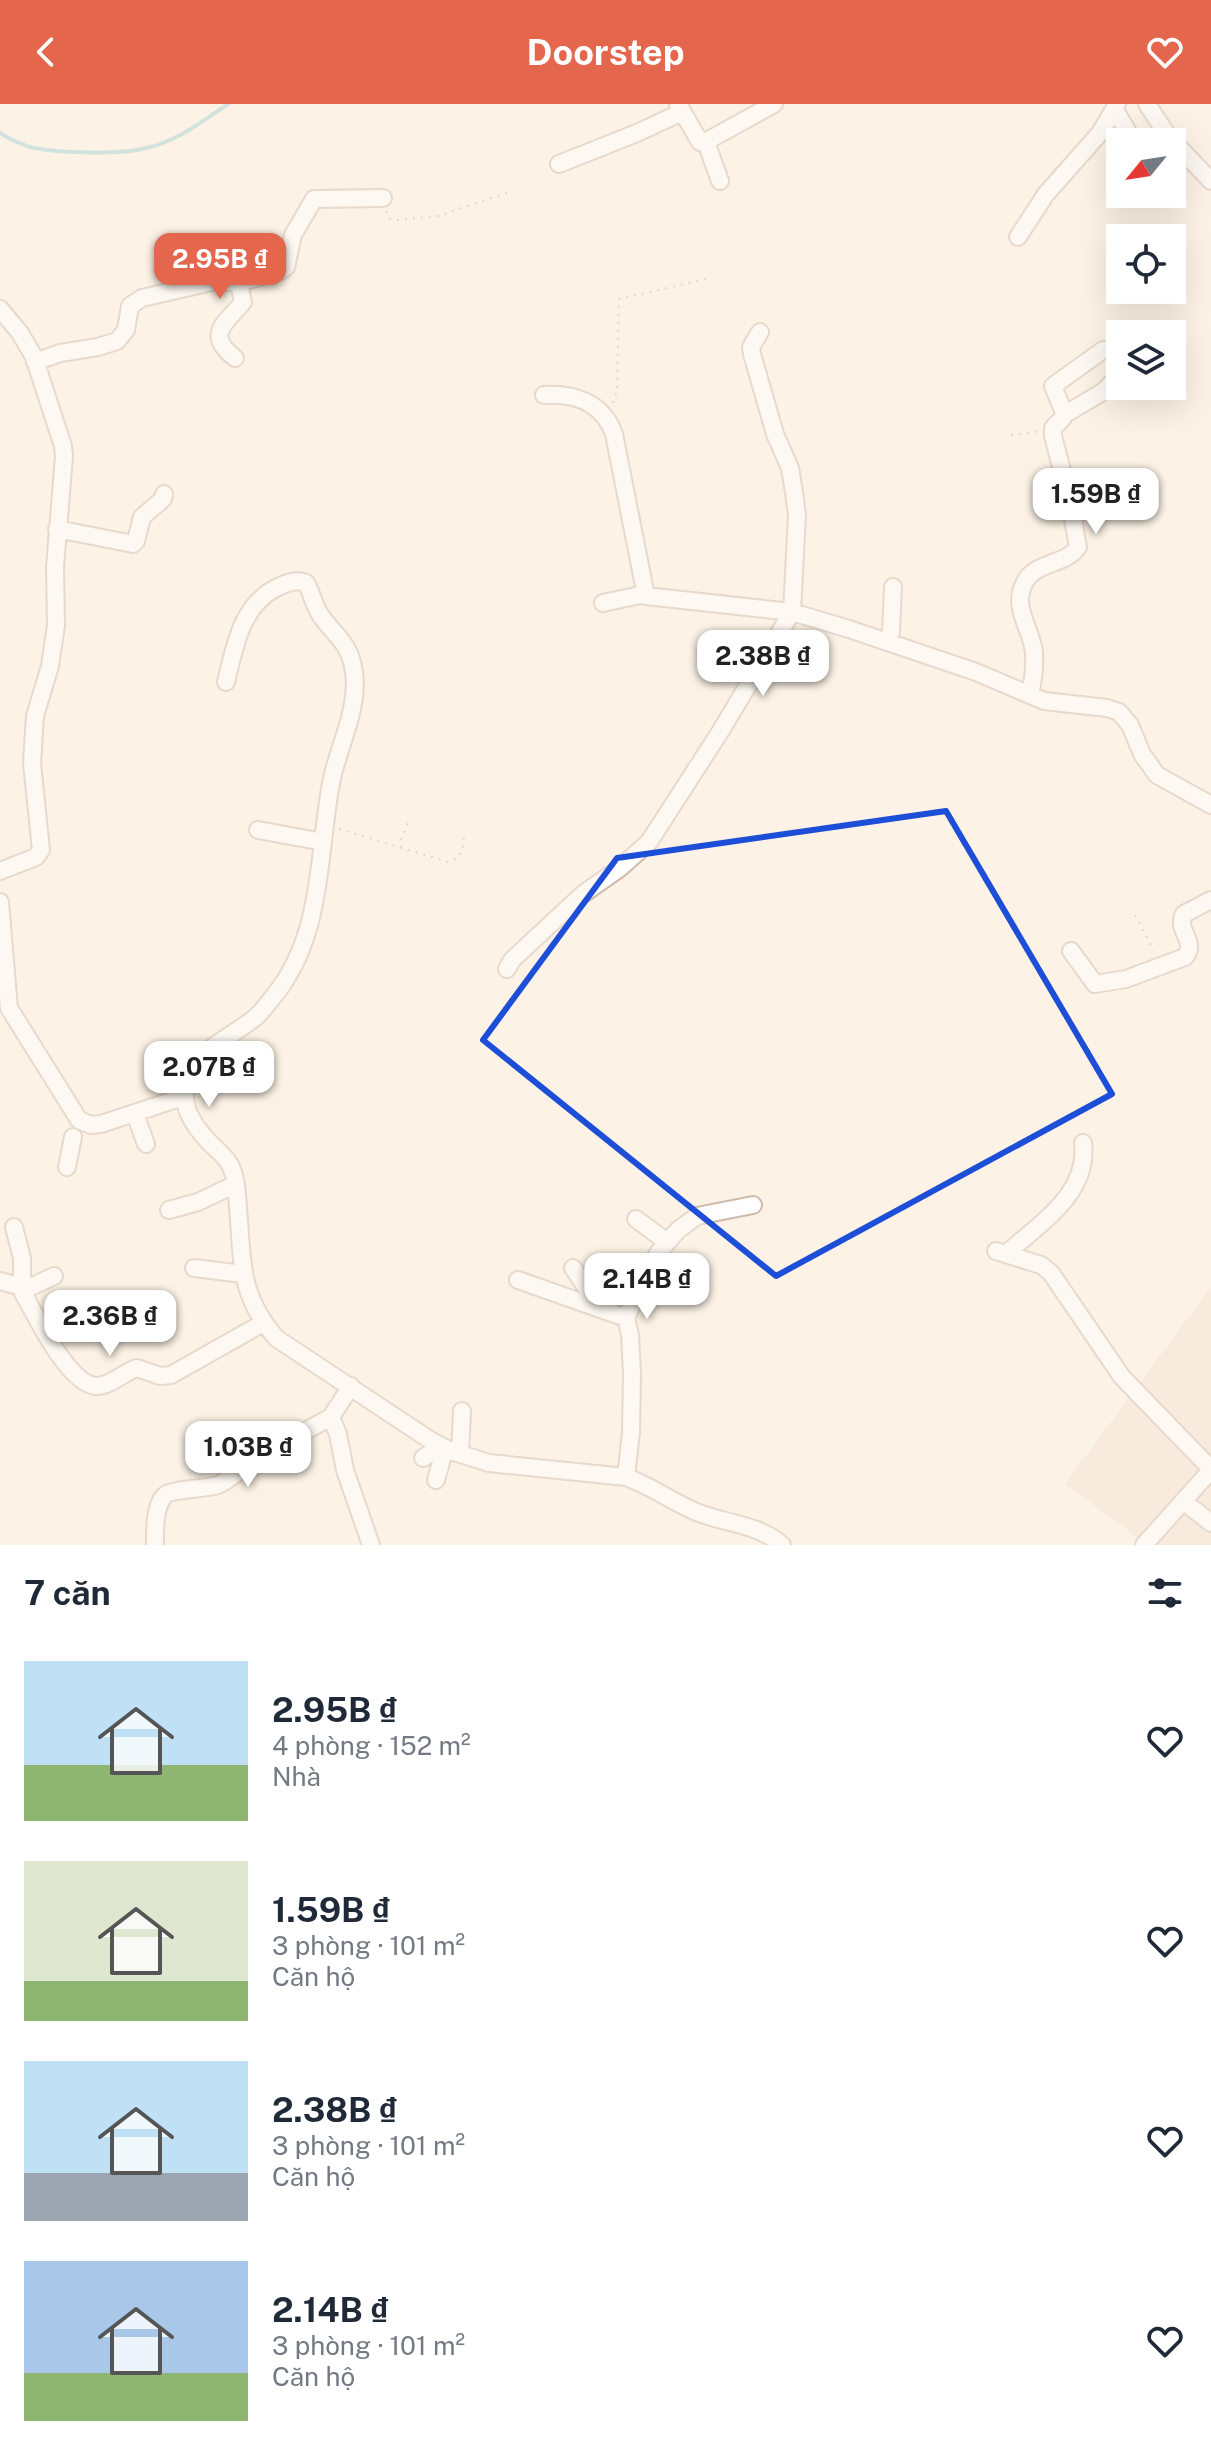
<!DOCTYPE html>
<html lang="vi">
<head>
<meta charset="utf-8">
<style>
	:root { --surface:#fff; --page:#f6f6f7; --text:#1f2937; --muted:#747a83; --accent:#e3664d }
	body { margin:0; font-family:"Public Sans",sans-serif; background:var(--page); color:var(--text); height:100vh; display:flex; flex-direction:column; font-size:30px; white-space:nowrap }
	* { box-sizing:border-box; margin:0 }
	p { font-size:26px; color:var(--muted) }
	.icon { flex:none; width:44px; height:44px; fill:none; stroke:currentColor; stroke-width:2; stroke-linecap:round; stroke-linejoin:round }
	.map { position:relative; height:1441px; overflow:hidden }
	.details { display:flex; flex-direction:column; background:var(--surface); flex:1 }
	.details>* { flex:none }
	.needle { width:52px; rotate:240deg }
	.fabs { position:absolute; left:1106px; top:24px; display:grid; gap:16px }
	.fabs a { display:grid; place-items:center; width:80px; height:80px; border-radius:0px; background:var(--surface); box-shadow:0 8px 32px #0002; font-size:40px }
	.price { position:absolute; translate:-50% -68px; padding:0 18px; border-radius:16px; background:#fff; color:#222; font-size:26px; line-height:52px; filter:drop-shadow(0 2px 4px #0008) }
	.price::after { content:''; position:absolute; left:50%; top:48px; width:24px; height:18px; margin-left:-12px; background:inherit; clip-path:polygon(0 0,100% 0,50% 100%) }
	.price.current { background:var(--accent); color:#fff }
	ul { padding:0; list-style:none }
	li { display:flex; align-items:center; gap:24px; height:200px; padding:0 24px }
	li span { display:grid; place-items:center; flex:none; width:224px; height:160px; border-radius:0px; color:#555 }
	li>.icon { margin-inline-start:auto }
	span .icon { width:96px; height:96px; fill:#fffc; stroke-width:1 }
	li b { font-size:34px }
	h2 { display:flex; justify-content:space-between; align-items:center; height:96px; padding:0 24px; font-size:34px }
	header { display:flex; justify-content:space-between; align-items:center; height:104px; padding:0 24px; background:var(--accent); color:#fff; font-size:36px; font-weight:700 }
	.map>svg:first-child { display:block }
	.residential { fill:#f3e3d3 }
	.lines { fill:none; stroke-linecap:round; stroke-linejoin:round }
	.stream { stroke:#a0d1d6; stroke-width:4 }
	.minor-casing { stroke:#cfbbae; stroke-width:20 }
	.path { stroke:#d5b2a0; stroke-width:2; stroke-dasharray:2 6; stroke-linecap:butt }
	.minor { stroke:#fff; stroke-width:16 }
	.marked { fill:none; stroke:#1d4ed8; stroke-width:6; stroke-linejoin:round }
</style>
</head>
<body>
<header><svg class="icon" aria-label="back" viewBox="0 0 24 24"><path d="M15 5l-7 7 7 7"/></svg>Doorstep<svg class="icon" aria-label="heart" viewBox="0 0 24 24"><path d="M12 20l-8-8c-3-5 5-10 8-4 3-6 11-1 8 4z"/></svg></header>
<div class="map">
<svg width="1211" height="1441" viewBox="0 0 1211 1441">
	<rect width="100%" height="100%" fill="#fcf2e5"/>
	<path class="residential" d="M1211 1183V1441H1148L1065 1380Z"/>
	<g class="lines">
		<path class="stream" d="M0 29C11 36 21 41 34 44 60 49 120 51 146 44 176 38 203 17 228 0"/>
		<defs>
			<path id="minor" d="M678 0 700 38H705L774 0
				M1147 0 1168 32 1211 77
				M1115 6 1134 38
				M706 38 720 77
				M559 60 637 29 682 8
				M1018 133 1046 90 1100 29 1117 0
				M0 205 20 229 34 253 63 342 64 352 55 463 56 521 50 562 35 612 32 659 41 746 36 753 0 767
				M235 254C204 230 226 219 243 198L239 179
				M35 258 60 249 98 243 117 237 126 226 130 202 142 194 216 177 239 179 280 167 286 163 293 131 314 95 383 94
				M544 291C575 289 603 299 614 330L646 492 792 508 849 525 976 568 1044 597 1107 604 1119 608 1130 621 1142 650 1157 671 1211 701
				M1064 311 1104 287 1120 270
				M57 425 133 440 136 437 142 413 163 395 164 390
				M603 499 645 490
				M887 538 891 528 893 483
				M226 578C235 542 241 502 276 484 286 479 296 475 306 479 312 489 314 502 321 512 336 533 350 539 354 568 359 604 340 639 332 674 318 743 324 823 280 884 273 893 265 904 257 912 239 928 196 948 188 970 178 998 191 1020 211 1040 220 1049 229 1055 233 1068 237 1079 237 1092 238 1104 243 1158 238 1189 276 1234L430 1336 451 1347 489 1359 626 1373C651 1382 671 1397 694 1407 724 1420 757 1419 782 1441
				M1030 591C1033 577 1035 563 1034 548 1031 522 1010 503 1026 476 1037 458 1067 460 1078 443L1069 393 1053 332V324L1063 314 1064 309 1053 282 1103 246
				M258 726 323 738
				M0 798 9 904 79 1016 91 1021 101 1020 183 993
				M1071 847 1095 880 1126 875 1185 853C1198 838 1175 826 1184 810L1211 796
				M507 865 512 856 583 790 620 764 649 738 720 628 792 508 797 411 794 388 790 364 775 330 752 250 751 243 760 228
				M135 1010 146 1040
				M67 1063 73 1033
				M169 1106 198 1098 236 1080
				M636 1115 667 1138
				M14 1123 22 1154V1183
				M996 1147 1041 1161 1051 1169 1122 1273 1211 1365
				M1006 1150C1040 1119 1089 1090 1083 1039
				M194 1164 243 1170
				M573 1164 600 1204
				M518 1176 626 1214
				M0 1177 22 1183V1187C35 1210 68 1280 96 1282 109 1283 124 1268 137 1264L160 1272 171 1271 263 1219
				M22 1187 54 1172
				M351 1282 331 1313 338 1330 345 1366 371 1441
				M460 1350 462 1307
				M423 1354 441 1342
				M626 1373 631 1328 632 1269 630 1231 626 1214 633 1198 658 1149 678 1126 697 1112 753 1101
				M436 1376 445 1344
				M1183 1397 1211 1419
				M155 1441C155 1427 154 1404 164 1392 170 1385 205 1385 218 1381 229 1376 239 1367 249 1360 276 1344 303 1328 331 1313
				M1144 1441 1211 1366"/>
		</defs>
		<use href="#minor" class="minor-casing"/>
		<path class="path" d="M386 107 390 115 396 116 438 112 512 87
			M613 299 617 287 619 195 706 175
			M1011 331 1040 327
			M339 725 448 758C463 754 463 745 464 730
			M401 744V736L410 713
			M1135 811 1154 847"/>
		<use href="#minor" class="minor"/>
	</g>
	<path d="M0 0H1211V1441H0ZM946 707 1112 990 776 1172 483 936 617 754Z" fill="#fcf2e5" fill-opacity=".55" fill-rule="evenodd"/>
	<path class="marked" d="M946 707 1112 990 776 1172 483 936 617 754Z"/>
</svg>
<div class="fabs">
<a><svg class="needle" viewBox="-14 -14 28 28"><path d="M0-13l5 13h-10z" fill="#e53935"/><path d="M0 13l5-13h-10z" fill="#747a83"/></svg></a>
<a><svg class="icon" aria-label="locate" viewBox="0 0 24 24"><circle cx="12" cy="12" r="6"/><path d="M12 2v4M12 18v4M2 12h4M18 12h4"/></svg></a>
<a><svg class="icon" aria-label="layers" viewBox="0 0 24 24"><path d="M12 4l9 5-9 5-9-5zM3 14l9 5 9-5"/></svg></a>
</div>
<b class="price current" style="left:220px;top:197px">2.95B ₫</b>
<b class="price" style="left:1096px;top:432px">1.59B ₫</b>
<b class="price" style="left:763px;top:594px">2.38B ₫</b>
<b class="price" style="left:209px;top:1005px">2.07B ₫</b>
<b class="price" style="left:647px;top:1217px">2.14B ₫</b>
<b class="price" style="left:110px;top:1254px">2.36B ₫</b>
<b class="price" style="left:248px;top:1385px">1.03B ₫</b>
</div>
<section class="details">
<h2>7 căn<svg class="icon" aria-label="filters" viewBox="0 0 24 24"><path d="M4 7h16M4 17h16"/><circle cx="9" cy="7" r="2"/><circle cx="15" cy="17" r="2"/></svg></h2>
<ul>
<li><span style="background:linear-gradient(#bfe0f5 65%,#8fb573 0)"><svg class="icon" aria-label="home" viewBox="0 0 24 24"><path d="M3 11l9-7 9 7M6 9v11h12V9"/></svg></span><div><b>2.95B ₫</b><p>4 phòng · 152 m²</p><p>Nhà</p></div><svg class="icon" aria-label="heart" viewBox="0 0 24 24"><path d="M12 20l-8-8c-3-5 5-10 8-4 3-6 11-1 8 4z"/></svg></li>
<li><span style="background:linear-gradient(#dfe7d0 75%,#8fb573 0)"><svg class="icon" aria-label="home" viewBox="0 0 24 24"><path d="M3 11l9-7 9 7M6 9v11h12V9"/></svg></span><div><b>1.59B ₫</b><p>3 phòng · 101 m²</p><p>Căn hộ</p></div><svg class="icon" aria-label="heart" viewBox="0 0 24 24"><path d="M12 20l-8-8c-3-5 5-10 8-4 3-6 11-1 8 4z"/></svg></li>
<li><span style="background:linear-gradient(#bfe0f5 70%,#9aa5b1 0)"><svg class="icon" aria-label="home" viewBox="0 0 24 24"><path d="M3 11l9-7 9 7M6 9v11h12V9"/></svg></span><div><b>2.38B ₫</b><p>3 phòng · 101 m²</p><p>Căn hộ</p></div><svg class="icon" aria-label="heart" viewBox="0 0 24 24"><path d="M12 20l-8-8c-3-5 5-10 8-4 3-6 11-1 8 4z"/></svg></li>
<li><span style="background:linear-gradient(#a9c7e8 70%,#8fb573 0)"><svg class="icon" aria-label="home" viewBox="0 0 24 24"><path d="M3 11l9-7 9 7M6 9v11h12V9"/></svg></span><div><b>2.14B ₫</b><p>3 phòng · 101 m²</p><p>Căn hộ</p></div><svg class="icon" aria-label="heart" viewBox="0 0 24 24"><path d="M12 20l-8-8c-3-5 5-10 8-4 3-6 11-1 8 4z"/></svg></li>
</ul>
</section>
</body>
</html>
